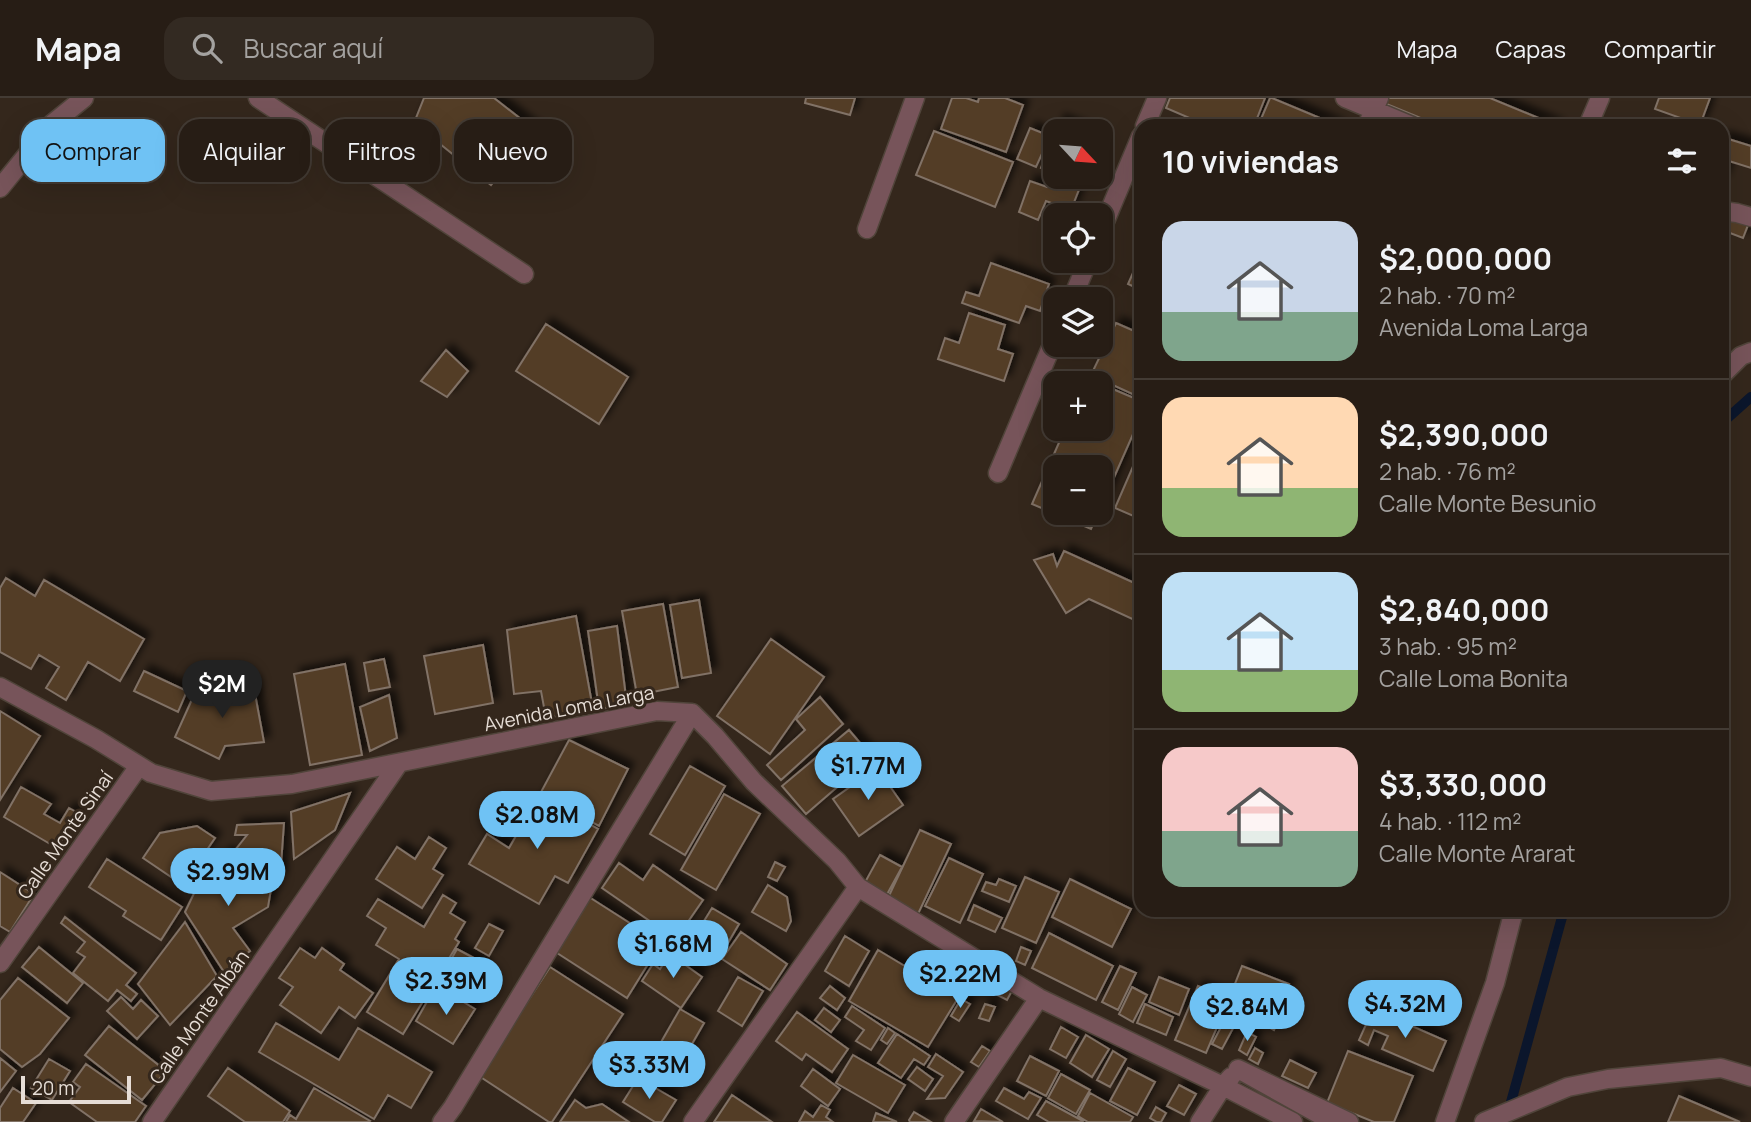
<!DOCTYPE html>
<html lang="es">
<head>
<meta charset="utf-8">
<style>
	:root { --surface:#271d15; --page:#332a22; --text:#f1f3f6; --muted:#a4a2a0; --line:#433b34; --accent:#6fc2f4 }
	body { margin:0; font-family:Manrope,sans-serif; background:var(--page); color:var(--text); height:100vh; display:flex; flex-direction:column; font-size:26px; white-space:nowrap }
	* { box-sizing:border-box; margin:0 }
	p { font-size:23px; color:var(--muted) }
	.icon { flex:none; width:38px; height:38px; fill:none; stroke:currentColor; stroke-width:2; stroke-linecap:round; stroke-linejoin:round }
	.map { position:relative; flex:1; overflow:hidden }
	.sheet { position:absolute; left:1134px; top:21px; width:595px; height:798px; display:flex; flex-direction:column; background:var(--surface); border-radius:21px; box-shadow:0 7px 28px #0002,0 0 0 2px var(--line) }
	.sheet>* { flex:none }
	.top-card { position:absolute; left:21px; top:21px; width:665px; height:63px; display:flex; gap:14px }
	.needle { width:46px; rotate:116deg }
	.fabs { position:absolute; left:1043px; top:21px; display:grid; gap:14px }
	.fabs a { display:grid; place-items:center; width:70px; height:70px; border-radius:14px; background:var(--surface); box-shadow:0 7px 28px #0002,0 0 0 2px var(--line); font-size:35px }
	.scale { position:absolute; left:21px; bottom:18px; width:110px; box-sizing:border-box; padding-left:7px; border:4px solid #e6ddd6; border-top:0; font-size:19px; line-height:24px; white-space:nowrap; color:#e6ddd6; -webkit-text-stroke:5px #34271c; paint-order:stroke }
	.price { position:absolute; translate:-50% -60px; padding:0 16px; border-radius:24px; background:var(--accent); color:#111; font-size:23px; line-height:46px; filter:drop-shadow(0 2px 4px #0008) }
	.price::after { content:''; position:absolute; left:50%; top:42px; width:21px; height:16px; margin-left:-10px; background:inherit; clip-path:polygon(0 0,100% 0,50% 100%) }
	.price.current { background:#222; color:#fff }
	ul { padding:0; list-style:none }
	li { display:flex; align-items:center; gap:21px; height:175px; padding:0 28px }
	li+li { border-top:2px solid var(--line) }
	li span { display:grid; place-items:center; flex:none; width:196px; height:140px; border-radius:21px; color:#555 }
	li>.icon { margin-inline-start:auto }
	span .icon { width:84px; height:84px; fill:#fffc; stroke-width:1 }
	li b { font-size:30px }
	h2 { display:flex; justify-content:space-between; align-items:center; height:84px; padding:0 28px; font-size:30px }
	.pill { padding:0 24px; border-radius:21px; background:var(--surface); box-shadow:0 7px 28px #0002,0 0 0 2px var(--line); font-size:24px; line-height:63px }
	.pill.current { background:var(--accent); color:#111 }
	header { display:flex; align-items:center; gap:42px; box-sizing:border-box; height:98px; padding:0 35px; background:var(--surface); border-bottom:2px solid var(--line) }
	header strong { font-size:33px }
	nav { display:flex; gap:38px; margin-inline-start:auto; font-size:24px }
	.search { width:490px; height:63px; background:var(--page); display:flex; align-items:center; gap:18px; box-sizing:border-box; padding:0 24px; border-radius:21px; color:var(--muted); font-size:26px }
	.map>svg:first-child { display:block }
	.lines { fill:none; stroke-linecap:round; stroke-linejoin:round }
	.stream { stroke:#0b162c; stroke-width:10 }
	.building { fill:#533c28; stroke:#817266; stroke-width:2; filter:url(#shadow) }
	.street-casing { stroke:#50443a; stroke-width:21 }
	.street { stroke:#77545a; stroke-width:18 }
	.labels { text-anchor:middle; stroke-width:6; stroke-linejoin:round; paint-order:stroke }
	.street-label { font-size:19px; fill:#e6ddd6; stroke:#34271c }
</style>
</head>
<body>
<header>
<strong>Mapa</strong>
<div class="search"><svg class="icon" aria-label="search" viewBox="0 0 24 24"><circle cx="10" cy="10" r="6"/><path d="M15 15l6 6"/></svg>Buscar aquí</div>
<nav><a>Mapa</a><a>Capas</a><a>Compartir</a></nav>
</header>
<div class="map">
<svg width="1751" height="1024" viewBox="0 0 1751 1024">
	<defs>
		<filter id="shadow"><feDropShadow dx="6" dy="-6" stdDeviation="3.5" flood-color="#0009"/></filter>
	</defs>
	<rect width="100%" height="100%" fill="#34271c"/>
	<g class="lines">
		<path class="stream" d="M1722 325 1751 299
			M1508 1015 1564 812"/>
	</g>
	<path class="building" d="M424 0H494L535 32 491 87 414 25Z
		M806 0H855L850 17 805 5Z
		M952 0H966L978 4 979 0H1005L1023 7 1006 54 941 31Z
		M1170 0H1265L1254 28H1208L1166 10Z
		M1270 0H1272L1339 28H1258Z
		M1387 0H1490L1558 28H1440L1384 5Z
		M1659 0H1710L1700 27 1655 11Z
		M1059 22 1080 30 1078 33H1055V75L1041 70Z
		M1030 30 1050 38 1036 69 1017 61Z
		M934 33 1013 64 995 109 916 77Z
		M1722 39 1751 48V70L1729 63 1722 84Z
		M1051 78 1080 89 1071 112 1046 103 1038 122 1019 114 1030 83 1047 89Z
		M1722 117 1748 127 1743 140 1725 133 1722 140Z
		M1141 157V192L1128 186Z
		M991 165 1049 186 1040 213 1026 208 1019 225 962 205 966 194 979 198Z
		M969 215 1005 227 998 251 1013 256 1004 283 938 261 945 240 959 245Z
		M1116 225 1141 236V300L1091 277Z
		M546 226 628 279 599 326 516 273Z
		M446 252 468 273 447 299 421 283Z
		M1101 286 1141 303V318L1101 409V369H1055V415H1098L1091 431 1032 406 1065 331H1101Z
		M1141 350V412L1138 420 1115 410Z
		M1064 453 1141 488V525L1089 501 1066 515 1034 462 1053 456 1057 468Z
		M6 480 35 498 44 482 144 541 120 583 88 564 66 602 46 590 59 569 39 557 31 571 0 554V490Z
		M699 502 711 575 682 580 670 507Z
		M663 506 678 589 637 597 622 513Z
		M576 518 593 611 546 620 541 593 514 596 507 532Z
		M617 528 627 607 599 611 588 533Z
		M771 541 824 579 770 656 717 618Z
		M483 547 493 605 435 616 424 558Z
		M384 561 390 589 369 593 364 565Z
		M345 566 362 657 310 667 294 576Z
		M144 573 187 593 178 614 134 593Z
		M253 585 264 644 225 648 219 661 175 639 194 597Z
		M389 597 397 640 370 653 360 609Z
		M820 599 843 626 781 682 767 667 805 632 796 621Z
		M0 613 40 638 0 702Z
		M849 632 872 659 806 716 782 688Z
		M569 642 628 671 599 728 540 696Z
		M690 668 725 688 685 757 650 736Z
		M877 670 903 707 859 738 833 701Z
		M21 689 51 706 44 716 60 725 69 710 78 715 57 750 4 719Z
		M350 695 335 732 294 761 291 714Z
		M724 696 760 716 716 792 681 772Z
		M539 698 598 731 568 785 555 778 539 806 469 766 487 736 509 750Z
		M284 725 280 781 236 751 247 737H235L237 727Z
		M197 728 215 740 183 787 143 760 160 735Z
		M920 732 951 746 918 816 887 802Z
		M429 739 446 750 433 771 443 777 422 810 376 781 397 749 415 761Z
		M226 754 272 785 268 809 233 830 250 853 224 874 185 814 200 783 207 785Z
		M880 757 902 769 885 800 863 788Z
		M949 760 983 776 960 825 925 808Z
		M107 761 182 809 161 842 123 818 126 813 89 789Z
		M775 764 785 769 777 783 768 779Z
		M619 765 643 782 653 767 703 802 676 841 602 790Z
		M0 774 34 796 10 834 0 828Z
		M1025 779 1059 794 1036 845 1002 830Z
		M999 781 1016 788 1009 804 982 793 986 784 996 787Z
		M1070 781 1131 811 1112 849 1052 819Z
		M768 787 787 799 791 823 786 833 752 814Z
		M443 797 456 805 450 815 465 824 455 841 459 844 403 936 367 914 399 861 376 847 386 830 367 818 378 801 424 829Z
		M589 799 661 845 627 900 554 853Z
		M974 807 1002 820 995 834 968 822Z
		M712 810 739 826 721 857 693 841Z
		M65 819 136 875 126 887 137 896 131 903 117 892 108 903 73 875 85 859 77 854 85 844 61 825Z
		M185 824 217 878 170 927 138 886Z
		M489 826 503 833 489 858 475 850Z
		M741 834 787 866 770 892 722 861Z
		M1049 835 1113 868 1096 902 1032 870Z
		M845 838 869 853 849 888 825 873Z
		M39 849 83 885 67 905 22 869Z
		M1021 849 1031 853 1025 867 1016 863Z
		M300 850 315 860 322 850 344 866 340 872 373 895 355 920 339 909 321 935 280 907 293 889 279 880Z
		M457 851 485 866 467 898 439 883Z
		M878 852 958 900 928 949 849 903Z
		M670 856 702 879 681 910 642 883 653 866 660 871Z
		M1120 868 1136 875 1118 912 1102 904Z
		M1242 868 1289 886 1279 914 1231 896Z
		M550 869 623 916 552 1024H549L479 978Z
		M990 878 1014 889 1007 902 984 890Z
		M738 879 763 893 742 928 718 913Z
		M1159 879 1189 891 1179 917 1149 904Z
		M18 880 69 920 40 956 22 969 0 951V902Z
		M830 888 845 900 837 912 820 900Z
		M1198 888 1229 901 1206 955 1175 942Z
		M1132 889 1147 897 1133 924 1119 916Z
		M432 895 446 904 450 896 475 911 453 946 416 923Z
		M121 899 133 911 141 902 158 918 137 941 107 913Z
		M961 901 970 906 959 923 951 918Z
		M985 906 995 909 989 923 979 920Z
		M1145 906 1173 919 1166 937 1137 925Z
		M852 908 885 930 871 952 856 943 864 932 845 919Z
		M824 910 840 922 831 934 815 922Z
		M680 911 704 925 684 960 660 946Z
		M1373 911 1446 943 1433 973 1382 951 1388 938 1374 932 1368 947 1359 942Z
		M797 914 848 951 832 974 806 956 802 962 776 943Z
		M1228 916 1238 921 1222 951 1212 946Z
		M1270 917 1279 922 1274 932 1265 927Z
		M276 925 339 962 358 930 432 974 411 1010 388 997 374 1021 259 954Z
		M109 928 166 973 142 1002 85 957Z
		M1061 929 1078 939 1066 960 1050 951Z
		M888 930 895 935 887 946 881 942Z
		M1247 934 1256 939 1247 957 1239 952Z
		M897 936 930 958 924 967 914 961 901 980 878 965Z
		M1086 937 1109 951 1092 979 1070 965Z
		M982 948 990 953 979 969 971 964Z
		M1255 950 1263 955 1258 966 1249 961Z
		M1113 953 1126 961 1110 989 1097 982Z
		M1348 953 1413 978 1394 1024H1374L1327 1005Z
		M936 956 963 974 945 1000 927 1001 943 978 928 969Z
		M853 957 905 987 888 1015 836 985Z
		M1030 958 1059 973 1046 998 1017 983Z
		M0 960 16 973 0 994Z
		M49 961 70 973 52 1002 31 990Z
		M1290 962 1316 975 1308 990 1282 978Z
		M86 966 146 1008 135 1024H97L69 1004 80 989 73 984Z
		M917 969 933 981 925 993 908 981Z
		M228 970 290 1013 283 1024H245L208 998Z
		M1128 970 1155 984 1137 1017 1110 1003Z
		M813 971 840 991 828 1008 801 988Z
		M1061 976 1090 992 1076 1016 1048 1000Z
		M638 980 676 1002 662 1024H655L623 1004Z
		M1179 987 1196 996 1184 1017 1167 1008Z
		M13 990 36 1005 23 1024H0V1010Z
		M314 990 370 1023 369 1024H286L290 1017 296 1021Z
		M1004 990 1024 1001 1029 994 1041 1000 1028 1021 996 1003Z
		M1090 995 1133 1019 1130 1024H1088L1078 1018Z
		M732 997 772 1024H714Z
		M1679 998 1740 1024H1668Z
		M575 1002 586 1010 602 1006 629 1024H560Z
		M1046 1003 1083 1023 1082 1024H1049L1037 1017Z
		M821 1007 830 1012 826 1019 833 1024H799L805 1013 813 1019Z
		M1156 1009 1166 1015 1161 1024H1157L1150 1020Z
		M981 1011 1003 1024 974 1023Z
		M914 1014 931 1024H910L909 1022Z
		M876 1015 897 1024H873Z"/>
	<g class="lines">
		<defs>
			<path id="street" d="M258 0 524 176
				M1345 0 1412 28
				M1145 28 1157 0
				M1367 28 1379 0
				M1588 28 1600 0
				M0 90 52 26 84 0
				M1722 113 1737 115 1751 119
				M867 131 915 0
				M1101 133 1141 38
				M1072 201 1088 163
				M1722 277 1741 258 1751 254
				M998 375 1055 240
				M0 589 96 641 151 675 211 693 292 686 657 613 692 615 715 638 754 684 837 763 858 789 1039 900 1223 988 1293 1024
				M0 865 139 668
				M152 1024 399 665
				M442 1024 453 1009 692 615
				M693 1024 858 789
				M954 1024 1039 900
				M1200 1024 1223 988 1231 979
				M1333 1024 1238 971 1349 1024
				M1445 1024 1495 885 1514 812
				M1484 1024 1568 989 1608 981 1721 970 1751 979"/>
		</defs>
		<use href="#street" class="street-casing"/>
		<use href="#street" class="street"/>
	</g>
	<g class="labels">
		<g class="street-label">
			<text transform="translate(569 610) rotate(-11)" y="7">Avenida Loma Larga</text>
			<text transform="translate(65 737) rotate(-55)" y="7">Calle Monte Sinaí</text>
			<text transform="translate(199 919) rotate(-55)" y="7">Calle Monte Albán</text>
		</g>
	</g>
</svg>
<div class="fabs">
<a><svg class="needle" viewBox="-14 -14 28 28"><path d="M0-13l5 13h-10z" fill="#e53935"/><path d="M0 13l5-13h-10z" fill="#a4a2a0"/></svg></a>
<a><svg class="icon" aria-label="locate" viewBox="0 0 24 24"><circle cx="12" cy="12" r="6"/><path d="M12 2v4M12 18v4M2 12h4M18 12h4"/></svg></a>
<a><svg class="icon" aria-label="layers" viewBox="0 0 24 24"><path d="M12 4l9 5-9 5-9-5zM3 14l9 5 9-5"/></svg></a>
<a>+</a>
<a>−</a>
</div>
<div class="scale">20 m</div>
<b class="price current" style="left:222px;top:622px">$2M</b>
<b class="price" style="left:868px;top:704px">$1.77M</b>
<b class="price" style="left:537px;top:753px">$2.08M</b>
<b class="price" style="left:228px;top:810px">$2.99M</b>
<b class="price" style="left:673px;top:882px">$1.68M</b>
<b class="price" style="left:960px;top:912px">$2.22M</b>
<b class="price" style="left:446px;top:919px">$2.39M</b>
<b class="price" style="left:1405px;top:942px">$4.32M</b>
<b class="price" style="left:1247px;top:945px">$2.84M</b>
<b class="price" style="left:649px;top:1003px">$3.33M</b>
<div class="top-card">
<a class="pill current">Comprar</a>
<a class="pill">Alquilar</a>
<a class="pill">Filtros</a>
<a class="pill">Nuevo</a>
</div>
<section class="sheet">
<h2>10 viviendas<svg class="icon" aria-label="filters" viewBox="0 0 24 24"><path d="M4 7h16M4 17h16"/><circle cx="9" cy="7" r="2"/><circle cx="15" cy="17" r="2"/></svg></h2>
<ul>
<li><span style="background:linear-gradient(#c9d6e8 65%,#7fa58c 0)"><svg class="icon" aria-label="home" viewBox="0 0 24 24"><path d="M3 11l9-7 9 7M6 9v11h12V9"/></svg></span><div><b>$2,000,000</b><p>2 hab. · 70 m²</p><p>Avenida Loma Larga</p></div></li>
<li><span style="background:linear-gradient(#ffd9b3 65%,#8fb573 0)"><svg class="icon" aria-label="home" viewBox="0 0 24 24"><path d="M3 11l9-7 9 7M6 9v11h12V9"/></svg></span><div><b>$2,390,000</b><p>2 hab. · 76 m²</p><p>Calle Monte Besunio</p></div></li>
<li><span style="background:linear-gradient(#bfe0f5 70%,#8fb573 0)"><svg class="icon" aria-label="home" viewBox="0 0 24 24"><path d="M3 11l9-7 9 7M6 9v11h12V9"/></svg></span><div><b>$2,840,000</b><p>3 hab. · 95 m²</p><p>Calle Loma Bonita</p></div></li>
<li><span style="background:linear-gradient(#f6c9c9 60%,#7fa58c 0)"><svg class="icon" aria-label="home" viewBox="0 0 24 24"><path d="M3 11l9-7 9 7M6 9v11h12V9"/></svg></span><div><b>$3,330,000</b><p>4 hab. · 112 m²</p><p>Calle Monte Ararat</p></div></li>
</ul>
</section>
</div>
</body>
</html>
